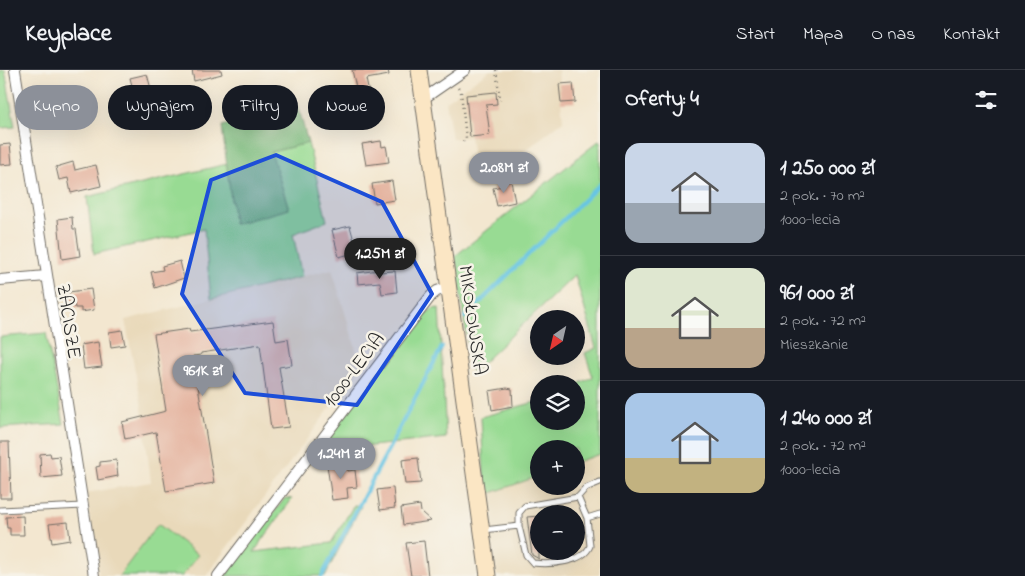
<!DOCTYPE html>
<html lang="pl">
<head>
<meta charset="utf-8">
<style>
	:root { --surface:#171b24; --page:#242831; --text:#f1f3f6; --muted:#9ea1a6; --line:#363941; --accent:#8c9099 }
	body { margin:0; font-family:"Indie Flower",sans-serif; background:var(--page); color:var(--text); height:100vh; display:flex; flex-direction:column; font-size:19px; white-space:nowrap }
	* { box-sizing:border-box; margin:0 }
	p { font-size:16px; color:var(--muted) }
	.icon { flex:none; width:28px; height:28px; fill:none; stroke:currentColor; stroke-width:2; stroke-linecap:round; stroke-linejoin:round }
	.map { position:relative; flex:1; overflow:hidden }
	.details { display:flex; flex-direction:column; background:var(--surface); width:425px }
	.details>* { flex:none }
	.banner { position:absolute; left:15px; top:15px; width:475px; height:45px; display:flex; gap:10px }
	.needle { width:32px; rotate:214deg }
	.tools { position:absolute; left:530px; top:240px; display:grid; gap:10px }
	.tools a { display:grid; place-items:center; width:55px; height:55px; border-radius:50%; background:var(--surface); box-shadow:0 5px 20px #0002; font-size:25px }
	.price { position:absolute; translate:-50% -42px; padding:0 11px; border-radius:18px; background:var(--accent); color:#fff; font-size:16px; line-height:32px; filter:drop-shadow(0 1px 2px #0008) }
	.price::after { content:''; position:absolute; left:50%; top:30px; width:15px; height:11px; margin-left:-8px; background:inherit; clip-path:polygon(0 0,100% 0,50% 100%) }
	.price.active { background:#222; color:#fff }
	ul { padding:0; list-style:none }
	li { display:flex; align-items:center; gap:15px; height:125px; padding:0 25px }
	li+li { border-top:1px solid var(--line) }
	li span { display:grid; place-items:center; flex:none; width:140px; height:100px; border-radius:15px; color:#555 }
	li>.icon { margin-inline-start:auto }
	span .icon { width:60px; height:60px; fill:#fffc; stroke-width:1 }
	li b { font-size:21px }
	h2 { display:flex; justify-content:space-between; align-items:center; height:60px; padding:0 25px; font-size:21px }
	.tag { padding:0 18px; border-radius:22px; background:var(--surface); box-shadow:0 5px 20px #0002; font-size:18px; line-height:45px }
	.tag.active { background:var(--accent); color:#fff }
	header { display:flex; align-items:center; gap:30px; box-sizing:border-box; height:70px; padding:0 25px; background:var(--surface); border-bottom:1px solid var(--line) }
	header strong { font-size:24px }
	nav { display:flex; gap:28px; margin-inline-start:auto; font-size:18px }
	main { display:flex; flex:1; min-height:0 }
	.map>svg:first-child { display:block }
	.built { fill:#e9d9ba; fill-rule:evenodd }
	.green { fill:#98db93; stroke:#62835f }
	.forest { fill:#7abb7d; stroke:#527354 }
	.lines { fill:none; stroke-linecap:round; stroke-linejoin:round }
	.stream { stroke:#66c5e4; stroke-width:4 }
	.building { fill:#e5b5a1 }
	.service-casing { stroke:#716d65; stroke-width:7 }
	.minor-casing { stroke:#716d65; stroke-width:12 }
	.secondary-casing { stroke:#716d65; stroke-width:17 }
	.path { stroke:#716d65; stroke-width:2.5; stroke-dasharray:1 4; stroke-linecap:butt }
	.service { stroke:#fff; stroke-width:5 }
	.minor { stroke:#fff; stroke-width:10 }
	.secondary { stroke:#fbe6c4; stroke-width:15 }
	.marked { fill:#1d4ed8; fill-opacity:0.2; stroke:#1d4ed8; stroke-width:4; stroke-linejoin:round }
	.labels { text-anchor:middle; stroke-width:5; stroke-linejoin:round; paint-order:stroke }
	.street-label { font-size:20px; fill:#2b2b2b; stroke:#f7f3e8 }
</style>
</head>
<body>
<header>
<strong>Keyplace</strong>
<nav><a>Start</a><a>Mapa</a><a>O nas</a><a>Kontakt</a></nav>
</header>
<main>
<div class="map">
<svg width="600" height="506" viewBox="0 0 600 506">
	<rect width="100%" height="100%" fill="#f7f3e8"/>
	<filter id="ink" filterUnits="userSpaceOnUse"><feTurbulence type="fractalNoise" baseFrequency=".02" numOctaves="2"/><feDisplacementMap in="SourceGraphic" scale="10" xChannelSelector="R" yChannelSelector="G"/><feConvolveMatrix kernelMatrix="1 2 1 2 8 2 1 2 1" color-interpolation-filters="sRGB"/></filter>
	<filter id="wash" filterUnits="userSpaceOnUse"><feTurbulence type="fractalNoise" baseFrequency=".0096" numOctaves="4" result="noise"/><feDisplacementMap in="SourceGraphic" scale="20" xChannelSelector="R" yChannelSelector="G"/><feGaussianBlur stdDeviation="1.12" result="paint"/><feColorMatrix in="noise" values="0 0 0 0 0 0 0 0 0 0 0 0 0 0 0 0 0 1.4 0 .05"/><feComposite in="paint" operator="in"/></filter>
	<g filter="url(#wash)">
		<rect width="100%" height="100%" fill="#f3e7d0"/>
		<path class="built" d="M490 0H558L563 51 477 118 470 67 452 69 446 31Z
			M332 199 361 296 206 506H99L86 423 151 412 141 331 125 250Z
			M600 384V505L496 506 485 425 539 406V416H576V392ZM539 444H576V481H539Z"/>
		<path class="green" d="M0 0H5L15 57 0 58Z
			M600 70V384L576 392V379H539V406L485 425 481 347 539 331V351H576V315L593 307 585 283 596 278 575 205 472 303 455 186Z
			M308 73 327 151 293 164 302 207 211 229 204 159 94 184 87 127 227 94 234 153 289 139 270 82Z
			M439 238 446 368 316 382 423 245 433 239Z
			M46 263 64 354 0 358V267Z
			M285 428 292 429 254 482 331 473 354 435 361 436 325 506H225Z
			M158 454 198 485 182 506H119Z"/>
		<path class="forest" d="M298 35 308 73 271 82 289 139 234 154 222 56Z"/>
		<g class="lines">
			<path class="stream" d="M465 247 600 114
				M322 506 442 277"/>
		</g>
		<g id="blocks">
			<path class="building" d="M192 0H221L222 4 194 11Z
				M352 0H388L389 5 366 9 371 33 378 32 381 50 364 53Z
				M147 4 151 19 134 23 130 8Z
				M573 13 575 32 561 33 559 14Z
				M57 21 61 39 43 43 39 25Z
				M496 22 497 34 486 35 490 65 470 67 466 25Z
				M381 71 382 77 386 76 389 92 366 95 362 74Z
				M10 74 12 94 0 95V75Z
				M73 92 75 100 96 95 101 116 71 123 68 108 59 110 56 97Z
				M392 111 395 130 375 133 372 114Z
				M511 111 515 132 497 136 493 118 502 116 501 113Z
				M72 147 73 159H76L80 186 62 189 58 149Z
				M350 156 357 182 339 187 332 160Z
				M180 191 184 208 155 218 151 202 163 200 162 196Z
				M379 200V202L395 201 397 222 382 224 380 212 358 214 357 203Z
				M91 219 94 240 81 242V238H75L74 233H71L69 222Z
				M273 251 276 271 288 269 292 295 279 297 289 357 271 359 260 274 201 283V285L193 286 214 413 166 421 156 362 125 369 122 352 166 341 154 264 189 259 190 262Z
				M122 260 125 275 111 277 109 262Z
				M98 272 102 297 84 299 81 275Z
				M507 318 512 319 513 336 492 340 489 321Z
				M0 372H9L11 428H0Z
				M50 383 51 387 59 386 62 406 41 408 40 384Z
				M418 388 421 413 405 414 402 390Z
				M116 390 118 406 98 410 96 397 100 396V392Z
				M347 392 348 401 355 400 357 417 347 418 348 428 332 430 327 395Z
				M393 418 395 438 380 440 377 420Z
				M420 435 421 442 431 451 403 455 401 438Z
				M23 446 24 465H10V458H7L6 447Z
				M539 446V489L532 485 527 447Z
				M68 452 70 470 52 473 49 454Z
				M424 471 428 506H411L406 473Z"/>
		</g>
	</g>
	<g filter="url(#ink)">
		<use href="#blocks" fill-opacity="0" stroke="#716d65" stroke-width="1"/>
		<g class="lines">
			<defs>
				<path id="service" d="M578 427 587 448 600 444
					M0 440 83 436
					M519 456 526 485 533 493C550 495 583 493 590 476L587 448
					M484 460 519 456V443L525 436 578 427 586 418 600 412"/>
				<path id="minor" d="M15 0 94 506
					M423 29 465 0
					M0 210 46 206
					M218 506 431 226 437 221 449 217"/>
				<path id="secondary" d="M419 0 488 506"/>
			</defs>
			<use href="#service" class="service-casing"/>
			<use href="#minor" class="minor-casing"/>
			<use href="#secondary" class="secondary-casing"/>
			<path class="path" d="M496 0 500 30
				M458 18 461 22 466 68 461 74"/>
			<use href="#service" class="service"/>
			<use href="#minor" class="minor"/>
			<use href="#secondary" class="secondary"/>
		</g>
	</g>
	<path class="marked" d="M276 85 382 132 432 224 357 335 245 323 182 224 211 110Z"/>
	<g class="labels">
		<g class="street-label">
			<text transform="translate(474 250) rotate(82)" y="7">MIKOŁOWSKA</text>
			<text transform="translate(70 251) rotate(81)" y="7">ZACISZE</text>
			<text transform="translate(353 299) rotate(-53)" y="7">1000-LECIA</text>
		</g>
	</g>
</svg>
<div class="tools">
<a><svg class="needle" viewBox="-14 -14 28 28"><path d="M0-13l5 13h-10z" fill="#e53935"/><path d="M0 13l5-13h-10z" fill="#9ea1a6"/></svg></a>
<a><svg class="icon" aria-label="layers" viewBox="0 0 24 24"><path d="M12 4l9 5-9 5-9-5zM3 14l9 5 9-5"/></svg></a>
<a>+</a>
<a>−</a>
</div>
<b class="price" style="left:504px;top:124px">2.08M zł</b>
<b class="price active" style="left:380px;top:210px">1.25M zł</b>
<b class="price" style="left:203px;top:327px">961K zł</b>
<b class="price" style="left:341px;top:410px">1.24M zł</b>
<div class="banner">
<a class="tag active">Kupno</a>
<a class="tag">Wynajem</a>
<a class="tag">Filtry</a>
<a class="tag">Nowe</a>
</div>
</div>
<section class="details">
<h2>Oferty: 4<svg class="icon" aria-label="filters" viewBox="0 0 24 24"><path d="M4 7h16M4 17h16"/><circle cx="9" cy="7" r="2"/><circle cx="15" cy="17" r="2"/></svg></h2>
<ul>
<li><span style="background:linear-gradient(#c9d6e8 60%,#9aa5b1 0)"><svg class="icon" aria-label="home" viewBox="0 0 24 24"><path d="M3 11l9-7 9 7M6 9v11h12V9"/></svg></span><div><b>1 250 000 zł</b><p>2 pok. · 70 m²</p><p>1000-lecia</p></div></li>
<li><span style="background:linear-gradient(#dfe7d0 60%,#b9a48a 0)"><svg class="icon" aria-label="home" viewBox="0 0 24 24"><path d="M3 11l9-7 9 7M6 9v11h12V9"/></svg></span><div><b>961 000 zł</b><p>2 pok. · 72 m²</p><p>Mieszkanie</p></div></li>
<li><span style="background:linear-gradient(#a9c7e8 65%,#c2b280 0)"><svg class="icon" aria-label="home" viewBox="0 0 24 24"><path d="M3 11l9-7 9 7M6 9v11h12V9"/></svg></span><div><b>1 240 000 zł</b><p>2 pok. · 72 m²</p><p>1000-lecia</p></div></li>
</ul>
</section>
</main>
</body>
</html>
